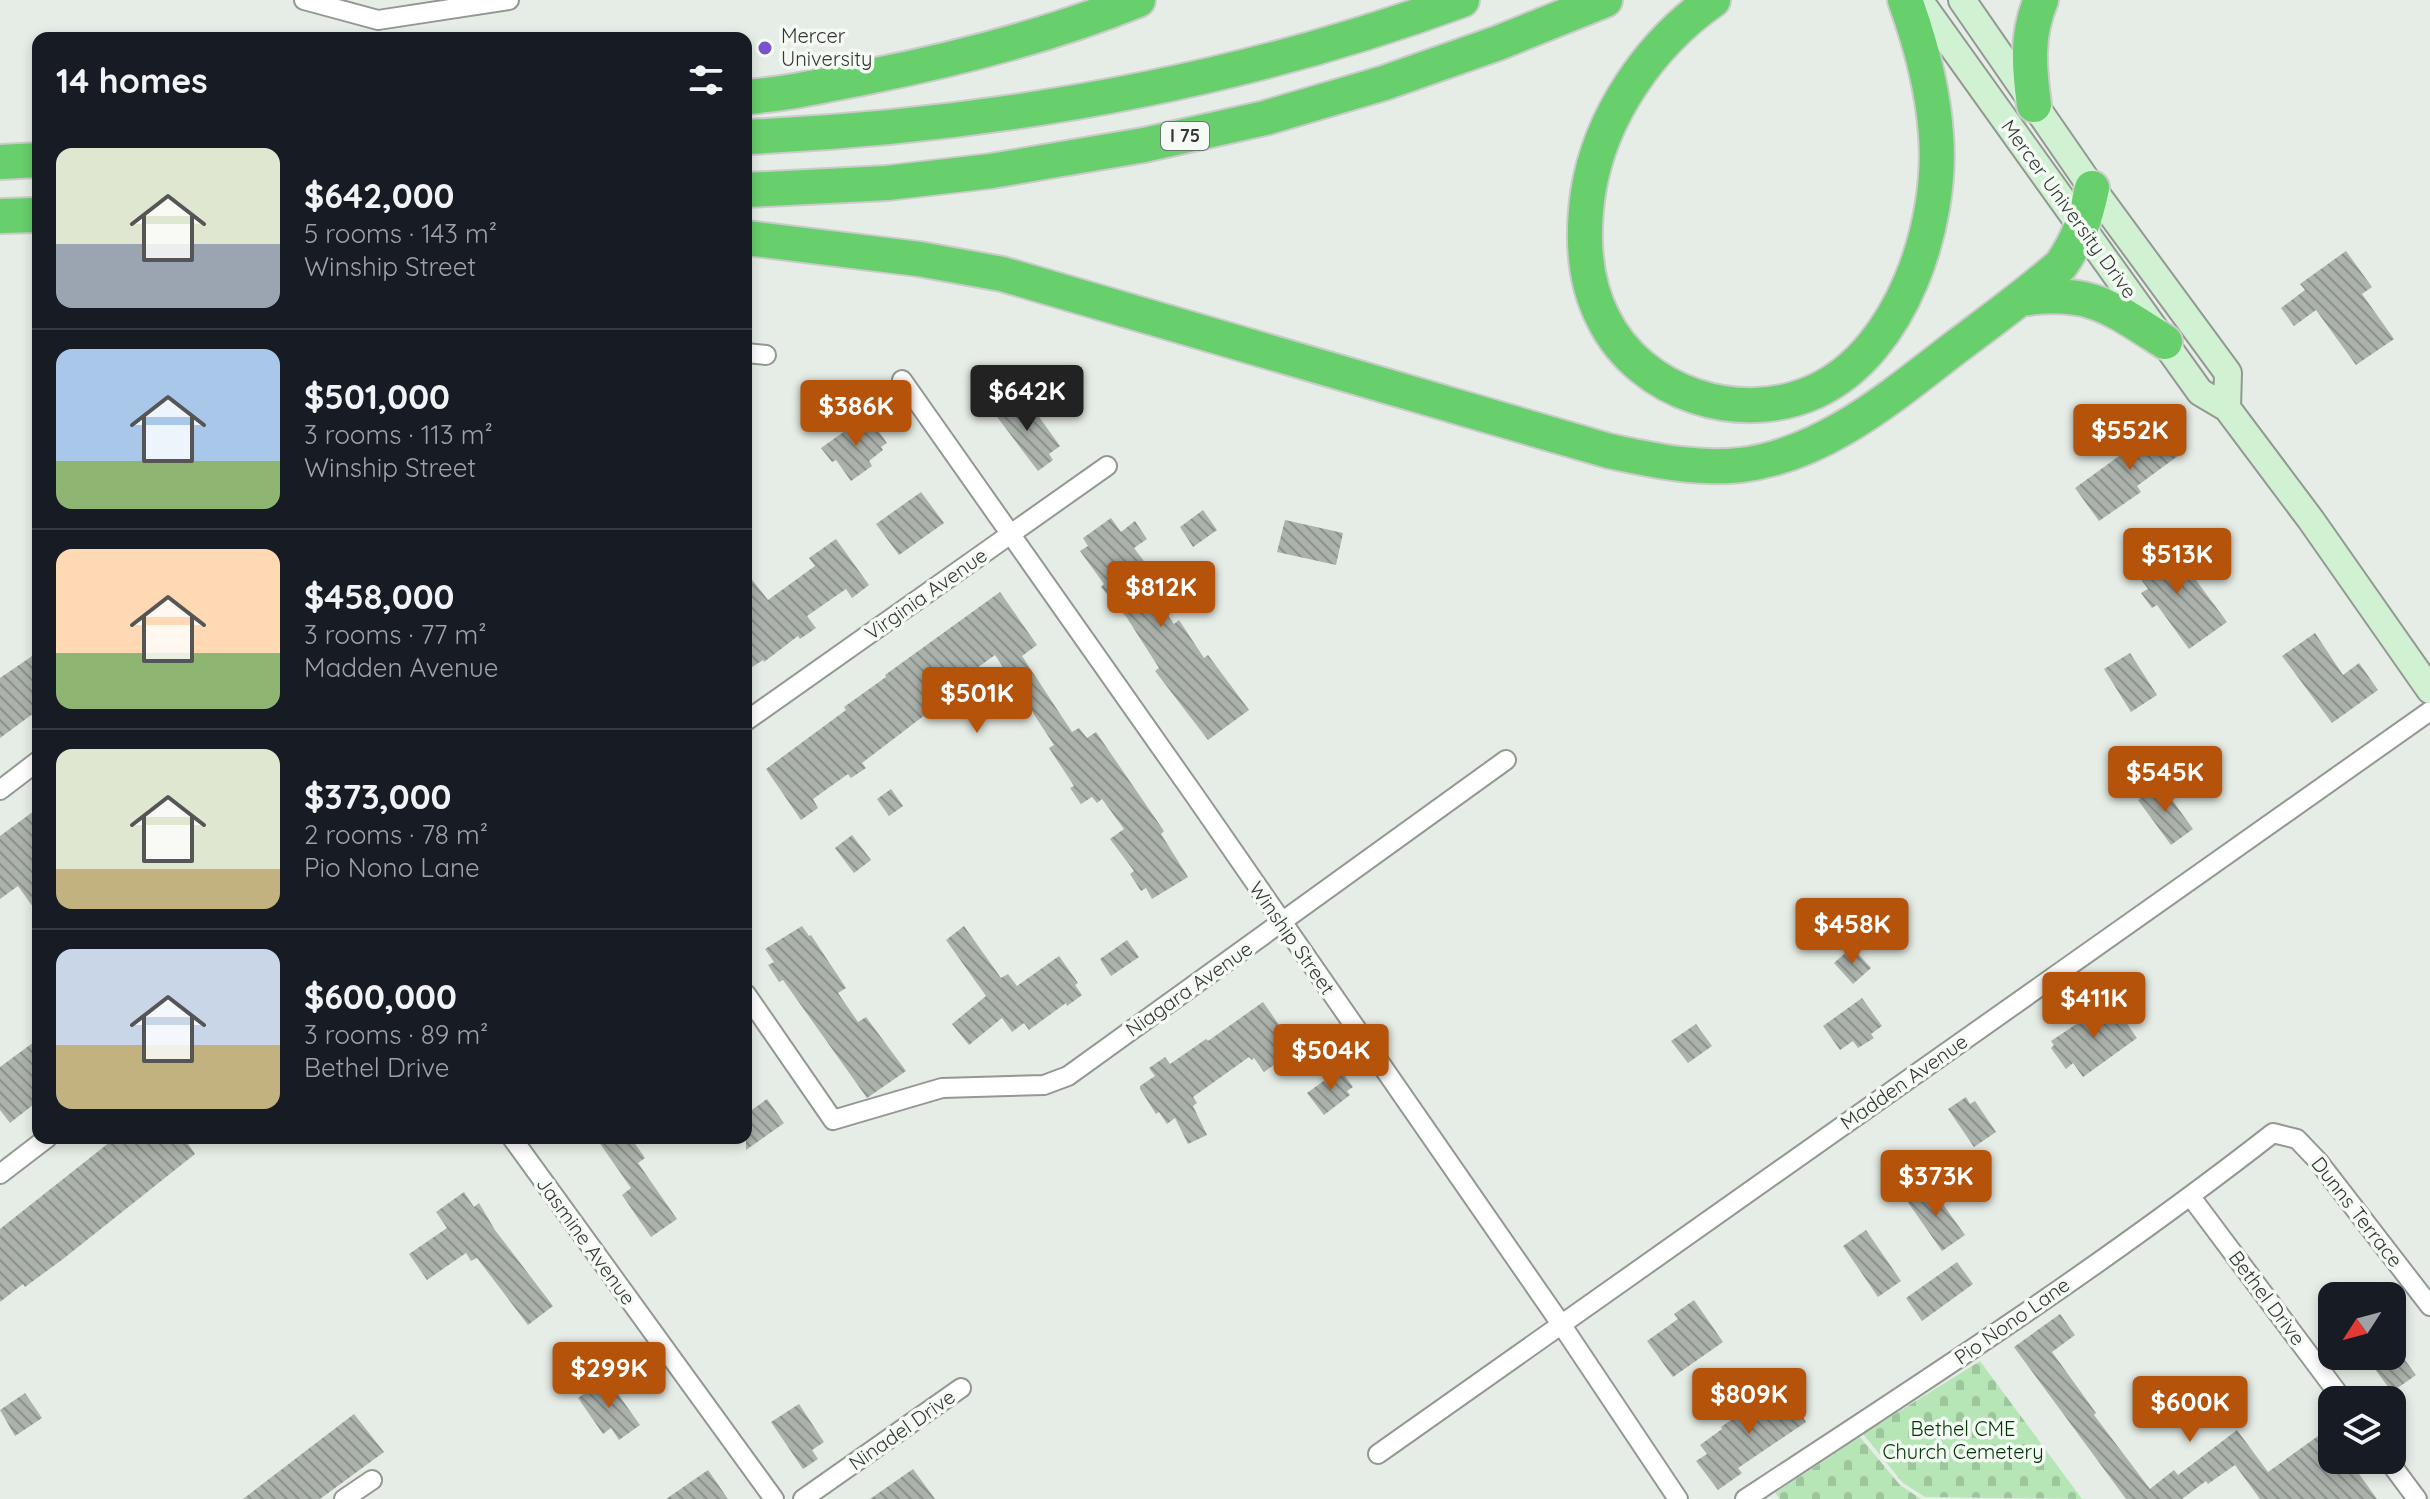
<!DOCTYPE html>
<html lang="en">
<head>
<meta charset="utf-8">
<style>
	:root { --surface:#171b24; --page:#20242c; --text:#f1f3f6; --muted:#9ea1a6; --line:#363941; --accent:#b45309 }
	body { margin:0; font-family:Quicksand,sans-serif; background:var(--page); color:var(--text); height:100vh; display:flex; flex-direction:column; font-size:30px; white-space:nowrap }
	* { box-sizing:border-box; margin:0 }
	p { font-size:26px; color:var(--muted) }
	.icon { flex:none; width:44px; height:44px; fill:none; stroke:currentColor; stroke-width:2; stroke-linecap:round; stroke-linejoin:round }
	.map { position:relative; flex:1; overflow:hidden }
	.details { position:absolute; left:32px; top:32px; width:720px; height:1112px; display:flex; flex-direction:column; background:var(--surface); border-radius:16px; box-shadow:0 4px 12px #0003 }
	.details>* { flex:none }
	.needle { width:52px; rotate:234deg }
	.fabs { position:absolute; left:2318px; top:1282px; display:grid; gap:16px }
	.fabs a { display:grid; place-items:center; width:88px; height:88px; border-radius:16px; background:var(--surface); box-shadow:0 4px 12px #0003; font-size:40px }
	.price { position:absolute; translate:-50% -68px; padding:0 18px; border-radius:8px; background:var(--accent); color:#fff; font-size:26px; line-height:52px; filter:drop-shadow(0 2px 4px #0008) }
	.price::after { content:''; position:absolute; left:50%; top:48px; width:24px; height:18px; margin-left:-12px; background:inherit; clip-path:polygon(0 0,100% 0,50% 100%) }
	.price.active { background:#222; color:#fff }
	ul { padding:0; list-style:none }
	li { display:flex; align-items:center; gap:24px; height:200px; padding:0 24px }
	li+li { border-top:2px solid var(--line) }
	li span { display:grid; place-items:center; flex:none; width:224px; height:160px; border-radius:16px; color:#555 }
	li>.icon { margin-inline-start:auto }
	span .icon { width:96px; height:96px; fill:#fffc; stroke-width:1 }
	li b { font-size:34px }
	h2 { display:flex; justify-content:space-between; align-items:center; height:96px; padding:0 24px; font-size:34px }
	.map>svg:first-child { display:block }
	.cemetery { fill:url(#cemetery-stones) }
	.building { fill:url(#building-back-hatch) }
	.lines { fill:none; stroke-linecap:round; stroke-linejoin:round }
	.street-casing { stroke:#939892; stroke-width:22 }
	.secondary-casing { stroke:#939892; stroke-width:30 }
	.highway-casing { stroke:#cacbca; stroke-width:38 }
	.street { stroke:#fff; stroke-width:18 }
	.secondary { stroke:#d1f1d3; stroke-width:26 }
	.highway { stroke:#67cf6c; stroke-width:34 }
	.poi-dot { fill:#7a53cc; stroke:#f4faf4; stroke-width:3 }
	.labels { text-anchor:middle; stroke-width:7; stroke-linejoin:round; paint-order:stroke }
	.shield { fill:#f4faf4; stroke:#6e726e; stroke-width:2 }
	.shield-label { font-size:18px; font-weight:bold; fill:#343734 }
	.poi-label { font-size:20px; fill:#343734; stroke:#f4faf4; text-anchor:start }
	.street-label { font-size:20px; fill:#343734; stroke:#f4faf4 }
	.park-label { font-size:20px; fill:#003705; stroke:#f4faf4 }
</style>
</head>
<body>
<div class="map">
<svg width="2430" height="1499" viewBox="0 0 2430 1499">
	<defs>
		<pattern id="cemetery-stones" width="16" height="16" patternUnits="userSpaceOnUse" patternTransform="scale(2)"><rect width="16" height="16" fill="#b7e6b6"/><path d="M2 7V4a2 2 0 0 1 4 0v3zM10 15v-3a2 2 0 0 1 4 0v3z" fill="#9ec69d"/></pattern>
		<pattern id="building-back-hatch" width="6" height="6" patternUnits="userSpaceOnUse" patternTransform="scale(2)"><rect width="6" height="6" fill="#abb1ab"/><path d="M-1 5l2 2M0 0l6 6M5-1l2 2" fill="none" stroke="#8c918c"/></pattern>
	</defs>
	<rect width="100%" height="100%" fill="#e6ede6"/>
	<path class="cemetery" d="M1980 1361 2082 1499 1925 1497 1903 1483 1863 1434Z
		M1860 1437 1900 1485 1921 1499H1780L1775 1493Z"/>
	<path class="building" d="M2346 251 2372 287 2362 294 2394 339 2356 365 2316 310 2294 326 2281 308 2305 290 2300 284Z
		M1008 397 1015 407 1019 404 1030 419 1037 414 1060 446 1049 454 1053 460 1038 471 991 409Z
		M869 418 887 443 881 447 883 450 869 461 872 466 851 481 836 460 832 462 821 448 859 421 861 424Z
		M2166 422 2186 450 2137 486 2141 492 2099 521 2075 488Z
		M921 492 944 523 899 555 876 524Z
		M1203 510 1217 530 1193 547 1180 527Z
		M1111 518 1121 532 1135 521 1147 539 1134 548 1159 581 1149 589 1174 624 1179 620 1204 658 1208 655 1249 710 1208 740 1155 671 1159 668 1127 618 1101 587 1104 584 1080 551 1088 546 1083 538Z
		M1285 520 1343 533 1336 565 1277 552Z
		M836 539 869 585 852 598 846 589 807 616 816 628 800 639 798 636 764 662 763 660 746 671V572L768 600 815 566 809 558Z
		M2158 542 2178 569 2184 564 2227 622 2189 649 2157 605 2152 608 2141 593 2148 589 2128 562Z
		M1000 592 1037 645 1022 656 1072 732 1079 728 1087 738 1096 732 1164 831 1161 834 1188 877 1152 899 1146 888 1141 891 1130 874 1134 871 1110 839 1124 829 1102 799 1097 803 1092 797 1081 804 1070 788 1074 786 1049 748 1054 745 995 655 934 699 938 705 862 763 866 768 851 778 848 774 813 799 818 808 801 820 766 769 846 710 844 707 886 677 885 675Z
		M2315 633 2343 675 2359 663 2378 690 2332 723 2282 656Z
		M38 652V710L0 738V678Z
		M2130 653 2157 695 2131 712 2104 669Z
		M2160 783 2193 829 2171 845 2138 800Z
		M891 789 903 806 889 816 877 799Z
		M38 808V914L18 886 0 899V836Z
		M852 835 871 860 854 873 835 848Z
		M802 926 809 936 811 935 846 988 838 993 858 1022 866 1017 906 1071 867 1098 783 980 779 982 768 965 774 962 765 949Z
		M964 926 1001 978 1008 974 1017 986 1059 956 1078 983 1075 985 1082 995 1067 1006 1066 1003 1029 1030 1024 1023 1012 1032 1002 1018 969 1045 952 1024 986 996 946 940Z
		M1127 940 1139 957 1111 976 1100 959Z
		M1852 947 1871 968 1853 984 1834 963Z
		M1862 998 1882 1026 1871 1034 1874 1038 1858 1048 1853 1041 1840 1050 1823 1026Z
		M2111 1001 2137 1038 2083 1077 2073 1063 2066 1069 2051 1048 2054 1045 2051 1041Z
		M1263 1002 1296 1049 1264 1072 1254 1058 1252 1060 1249 1057 1193 1097 1197 1103 1193 1106 1207 1135 1188 1144 1175 1118 1167 1124 1159 1112 1156 1114 1140 1089V1086L1155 1076 1149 1068 1165 1057 1170 1064 1206 1039 1208 1041Z
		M1696 1024 1712 1046 1688 1063 1671 1041Z
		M38 1039V1101L10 1123 0 1110V1067Z
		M1340 1069 1353 1087 1347 1091 1350 1095 1324 1115 1307 1093Z
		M1966 1097 1970 1104 1975 1101 1996 1132 1974 1147 1948 1109Z
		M767 1099 784 1123 746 1150V1114Z
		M115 1138H184L195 1154 63 1259 25 1287 23 1284 0 1302V1229Z
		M596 1138H631L645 1158 638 1163 677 1219 651 1237 622 1195 631 1188Z
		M1929 1185 1965 1235 1942 1251 1907 1201Z
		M464 1192 474 1207 479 1203 495 1230 553 1306 528 1325 477 1258 471 1261 466 1253 427 1280 409 1254 447 1228 436 1212Z
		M1866 1230 1901 1281 1878 1297 1843 1246Z
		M1957 1262 1973 1284 1922 1321 1906 1298Z
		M1694 1300 1723 1342 1673 1377 1647 1341 1678 1319 1674 1314Z
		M2060 1314 2075 1335 2052 1352 2096 1413 2094 1415 2150 1489 2174 1470 2178 1475 2237 1430 2268 1472 2332 1426V1460H2349L2377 1499H2260L2235 1465 2208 1484 2206 1481 2182 1499H2126L2014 1347Z
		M2365 1356H2402L2416 1375 2392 1392Z
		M604 1379 616 1396 618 1394 640 1425 619 1440 611 1428 603 1434 578 1398Z
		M1782 1384 1806 1422 1738 1468 1742 1473 1718 1490 1696 1461 1707 1454 1700 1445 1722 1429 1721 1427Z
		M25 1393 42 1418 15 1436 0 1410Z
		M799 1404 824 1442 812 1450 818 1459 803 1469 771 1422Z
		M354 1414 384 1452 320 1499H243Z
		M913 1469 935 1499H870Z
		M708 1470 728 1499H666Z"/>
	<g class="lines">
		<defs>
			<path id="street" d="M304 0 378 20 509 0
				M746 353 766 355
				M902 380 1195 796 1561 1324 1678 1499
				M746 721 1107 466
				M0 790 38 761
				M746 994 833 1120 942 1088 1044 1085 1068 1076 1506 760
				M512 1138 774 1499
				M0 1174 47 1138
				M2191 1197 2343 1400
				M1378 1454 2430 711
				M2388 1460 2417 1499
				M344 1499 372 1480
				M803 1499 961 1388
				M1745 1499C1924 1382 2104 1265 2273 1133L2297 1139 2318 1161 2430 1306"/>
			<path id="secondary" d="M1919 0 2200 392 2227 408 2311 520 2430 690
				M1962 0 2092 188 2228 373 2227 408"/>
			<path id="highway" d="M1713 0C1650 44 1600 116 1588 193 1582 235 1583 279 1603 318 1640 394 1740 426 1816 391 1902 351 1943 224 1936 135 1933 89 1921 44 1905 0
				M746 97C786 94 827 85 867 77 958 59 1051 35 1138 0
				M2034 105C2029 68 2026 35 2041 0
				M746 137C992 126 1231 85 1462 0
				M0 162 38 160
				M746 190 887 183 991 171 1144 145 1265 118 1384 83 1498 43 1605 0
				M0 216 38 215
				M746 238 919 259 1002 274 1609 451C1652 460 1696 470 1741 465 1824 455 1892 396 1956 347 1992 320 2028 294 2061 265 2078 241 2086 217 2092 188
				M2020 299C2089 289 2109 306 2165 342"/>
		</defs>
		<use href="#street" class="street-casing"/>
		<use href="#secondary" class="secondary-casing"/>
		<use href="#highway" class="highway-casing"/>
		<use href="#street" class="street"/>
		<use href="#secondary" class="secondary"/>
		<use href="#highway" class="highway"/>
	</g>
	<circle class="poi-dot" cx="765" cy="48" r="8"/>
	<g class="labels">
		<rect class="shield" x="1161" y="122" width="48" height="28" rx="6"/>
		<g class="shield-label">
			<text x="1185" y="142">I 75</text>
		</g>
		<g class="poi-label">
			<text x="781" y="43">Mercer<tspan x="781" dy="23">University</tspan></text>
		</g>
		<g class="street-label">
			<text transform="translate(2069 209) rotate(54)" y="7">Mercer University Drive</text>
			<text transform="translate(926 594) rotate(-35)" y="7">Virginia Avenue</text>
			<text transform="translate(1292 938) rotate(55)" y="7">Winship Street</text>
			<text transform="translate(1189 989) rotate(-35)" y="7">Niagara Avenue</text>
			<text transform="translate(1904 1082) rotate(-35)" y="7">Madden Avenue</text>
			<text transform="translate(2357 1212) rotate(52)" y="7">Dunns Terrace</text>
			<text transform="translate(586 1241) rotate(54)" y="7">Jasmine Avenue</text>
			<text transform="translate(2267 1298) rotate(53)" y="7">Bethel Drive</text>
			<text transform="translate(2012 1321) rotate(-35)" y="7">Pio Nono Lane</text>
			<text transform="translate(902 1430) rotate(-35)" y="7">Ninadel Drive</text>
		</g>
		<g class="park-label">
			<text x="1963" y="1436">Bethel CME<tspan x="1963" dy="23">Church Cemetery</tspan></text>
		</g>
	</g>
</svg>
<div class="fabs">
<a><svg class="needle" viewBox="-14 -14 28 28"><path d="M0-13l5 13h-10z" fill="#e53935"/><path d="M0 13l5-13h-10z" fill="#9ea1a6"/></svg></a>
<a><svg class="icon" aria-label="layers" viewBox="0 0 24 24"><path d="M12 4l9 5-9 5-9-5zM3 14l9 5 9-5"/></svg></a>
</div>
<b class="price active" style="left:1027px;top:433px">$642K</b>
<b class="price" style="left:856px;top:448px">$386K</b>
<b class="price" style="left:2130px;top:472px">$552K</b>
<b class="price" style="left:2177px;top:596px">$513K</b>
<b class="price" style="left:1161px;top:629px">$812K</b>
<b class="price" style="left:977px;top:735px">$501K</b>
<b class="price" style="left:2165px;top:814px">$545K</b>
<b class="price" style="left:1852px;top:966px">$458K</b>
<b class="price" style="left:2094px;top:1040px">$411K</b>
<b class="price" style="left:1331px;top:1092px">$504K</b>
<b class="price" style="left:1936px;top:1218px">$373K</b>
<b class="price" style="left:609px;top:1410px">$299K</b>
<b class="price" style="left:1749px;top:1436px">$809K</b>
<b class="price" style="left:2190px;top:1444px">$600K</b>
<section class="details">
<h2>14 homes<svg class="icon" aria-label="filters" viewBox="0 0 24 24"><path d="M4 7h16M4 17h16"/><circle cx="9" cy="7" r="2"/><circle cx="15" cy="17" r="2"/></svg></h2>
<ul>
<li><span style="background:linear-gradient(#dfe7d0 60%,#9aa5b1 0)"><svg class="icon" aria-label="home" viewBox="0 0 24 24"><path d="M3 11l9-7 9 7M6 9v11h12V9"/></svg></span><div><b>$642,000</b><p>5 rooms · 143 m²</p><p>Winship Street</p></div></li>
<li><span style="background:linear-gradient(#a9c7e8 70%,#8fb573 0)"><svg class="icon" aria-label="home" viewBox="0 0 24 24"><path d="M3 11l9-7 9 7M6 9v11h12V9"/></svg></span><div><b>$501,000</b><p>3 rooms · 113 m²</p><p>Winship Street</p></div></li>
<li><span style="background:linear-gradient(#ffd9b3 65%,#8fb573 0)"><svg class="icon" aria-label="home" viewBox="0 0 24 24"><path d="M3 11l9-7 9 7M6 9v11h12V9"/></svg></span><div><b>$458,000</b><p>3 rooms · 77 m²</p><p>Madden Avenue</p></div></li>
<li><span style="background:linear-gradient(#dfe7d0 75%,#c2b280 0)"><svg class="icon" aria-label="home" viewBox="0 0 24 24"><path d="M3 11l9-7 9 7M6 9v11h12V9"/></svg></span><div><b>$373,000</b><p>2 rooms · 78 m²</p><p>Pio Nono Lane</p></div></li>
<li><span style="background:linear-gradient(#c9d6e8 60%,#c2b280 0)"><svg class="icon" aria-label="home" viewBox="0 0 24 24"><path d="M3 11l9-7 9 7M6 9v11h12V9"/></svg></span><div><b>$600,000</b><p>3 rooms · 89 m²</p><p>Bethel Drive</p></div></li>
</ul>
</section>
</div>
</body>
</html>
